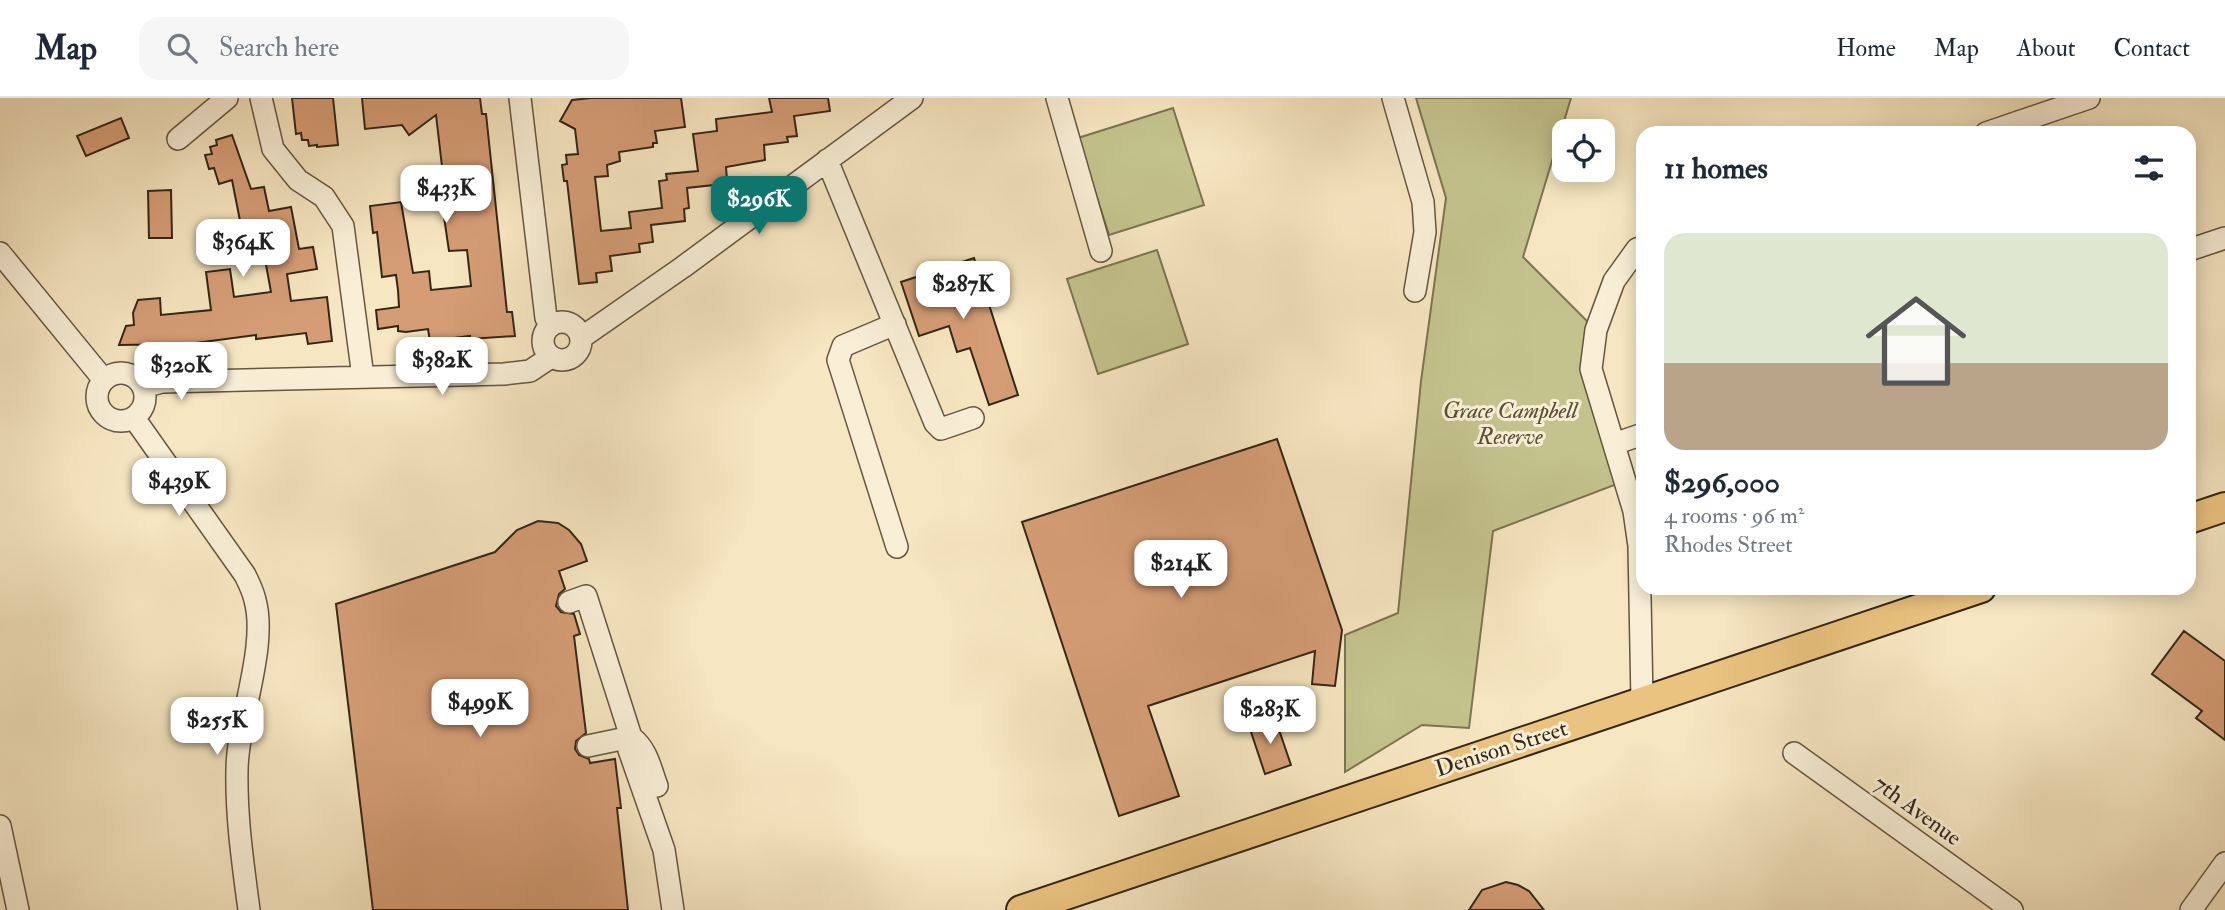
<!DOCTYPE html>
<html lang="en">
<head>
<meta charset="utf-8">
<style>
	:root { --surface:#fff; --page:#f6f6f7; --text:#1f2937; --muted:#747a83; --line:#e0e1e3; --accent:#0f766e }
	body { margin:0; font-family:"IM FELL Double Pica",serif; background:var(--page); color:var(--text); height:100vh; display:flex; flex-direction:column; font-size:26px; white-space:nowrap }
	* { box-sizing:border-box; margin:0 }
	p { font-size:23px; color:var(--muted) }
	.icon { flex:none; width:38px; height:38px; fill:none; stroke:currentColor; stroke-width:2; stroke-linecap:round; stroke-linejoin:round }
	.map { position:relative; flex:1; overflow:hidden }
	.panel { position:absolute; left:1636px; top:28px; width:560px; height:469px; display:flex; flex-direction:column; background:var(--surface); border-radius:21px; box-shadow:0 4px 18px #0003 }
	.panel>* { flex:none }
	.tools { position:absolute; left:1552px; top:21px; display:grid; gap:14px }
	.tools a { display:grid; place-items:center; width:63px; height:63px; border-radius:14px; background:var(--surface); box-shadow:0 4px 18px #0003; font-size:35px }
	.price { position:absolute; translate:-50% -60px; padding:0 16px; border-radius:14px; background:#fff; color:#222; font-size:23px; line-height:46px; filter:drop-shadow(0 2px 4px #0008) }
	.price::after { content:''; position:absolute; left:50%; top:42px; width:21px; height:16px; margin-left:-10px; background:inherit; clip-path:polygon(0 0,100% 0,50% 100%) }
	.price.selected { background:var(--accent); color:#fff }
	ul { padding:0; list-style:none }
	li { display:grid; align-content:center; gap:14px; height:371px; padding:0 28px }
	li span { display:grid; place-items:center; height:217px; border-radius:21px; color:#555 }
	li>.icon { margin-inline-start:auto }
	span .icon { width:126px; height:126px; fill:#fffc; stroke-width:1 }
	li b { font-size:30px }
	h2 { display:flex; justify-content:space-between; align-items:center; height:84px; padding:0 28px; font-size:30px }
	header { display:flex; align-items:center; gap:42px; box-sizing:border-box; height:98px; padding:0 35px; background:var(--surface); border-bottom:2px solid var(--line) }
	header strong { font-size:33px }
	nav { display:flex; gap:38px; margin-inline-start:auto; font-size:24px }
	.search { width:490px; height:63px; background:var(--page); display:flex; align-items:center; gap:18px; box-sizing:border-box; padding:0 24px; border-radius:21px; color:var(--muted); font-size:26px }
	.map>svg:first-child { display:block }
	.green { fill:#c4c38d; stroke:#7c7450; stroke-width:2 }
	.building { fill:#d59d76; stroke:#352614; stroke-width:2 }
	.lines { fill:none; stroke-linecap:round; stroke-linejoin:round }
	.minor-casing { stroke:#65563f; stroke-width:24 }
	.major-casing { stroke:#352614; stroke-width:32 }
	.minor { stroke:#f9efd7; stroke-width:21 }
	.major { stroke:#ebc380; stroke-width:28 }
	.labels { text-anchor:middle; stroke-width:6; stroke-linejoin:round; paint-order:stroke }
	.park-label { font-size:23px; font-style:italic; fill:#594d32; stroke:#f9efd7 }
	.street-label { font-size:23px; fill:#352614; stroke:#f9efd7 }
</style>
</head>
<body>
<header>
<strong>Map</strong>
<div class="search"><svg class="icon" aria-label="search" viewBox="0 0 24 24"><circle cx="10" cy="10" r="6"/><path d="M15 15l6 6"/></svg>Search here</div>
<nav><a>Home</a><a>Map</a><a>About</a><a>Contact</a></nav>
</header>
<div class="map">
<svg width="2225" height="812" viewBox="0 0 2225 812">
	<rect width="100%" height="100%" fill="#f6e6c1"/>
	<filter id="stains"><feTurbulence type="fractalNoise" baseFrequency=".00286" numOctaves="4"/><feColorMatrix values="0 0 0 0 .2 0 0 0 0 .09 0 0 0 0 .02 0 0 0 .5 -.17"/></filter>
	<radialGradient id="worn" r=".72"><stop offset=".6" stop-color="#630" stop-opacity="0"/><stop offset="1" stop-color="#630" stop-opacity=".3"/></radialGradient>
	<path class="green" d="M1416 0H1571L1523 159 1596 232 1591 271 1625 383 1493 433 1469 630 1422 627 1345 674V537L1398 515 1421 283 1446 100Z
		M1173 10 1204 107 1109 137 1078 40Z
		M1157 152 1188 246 1098 276 1067 181Z"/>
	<path class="building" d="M292 0H333L338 47 317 49V47L309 48 308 42H302L301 35 296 36Z
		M362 0H480L482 16H486L507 214H512L515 238 470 241V238L430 243 428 231 406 234 398 233V228L378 231 376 212 399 209 398 192 396 177 382 179 377 134 373 135 370 108 401 104 413 175 429 173 431 192 471 188 467 152 449 153 438 78 443 77 436 17 409 37 402 27 365 31Z
		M591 0H681L685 29 655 33 657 45H653V49L619 54 620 63 607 67 608 78 595 79 601 133 631 130 629 114 662 110 659 83 667 82 666 76 698 73 693 36 717 33 716 21 772 14 769 0H828L830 13 794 18 797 38 787 39 788 44 764 47 765 62 726 69 727 82H723V86L687 90 689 110 684 111 685 123 651 127 653 144 639 146 640 154 610 158 612 173 596 175 597 184 579 186 567 83H564L562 67 567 66 566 57 578 56 575 31 560 23 572 2Z
		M121 20 129 40 86 58 77 38Z
		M232 37 251 91 264 89 269 113 291 109 299 151 313 149 317 171 287 176 291 203 327 199 332 243 308 246 306 235 256 241V237L188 246 119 247 126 228 134 227 133 215 138 202 160 200 161 217 211 212 206 174 230 171 234 199 271 194 262 145 245 148 232 82 219 86 214 70 209 71 205 57 212 56 210 49 217 47 216 42Z
		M171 92 172 140H149L148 93Z
		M974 160 1018 297 989 307 970 250 957 254 949 228 919 238 901 184Z
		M1277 341 1342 532 1335 588 1312 586 1315 553 1148 608 1179 698 1119 718 1022 424Z
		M538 423 558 425 569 432 581 446 587 463 559 473 565 491 559 496 556 508 561 514 574 516 580 536 574 538 586 635 576 643 575 651 579 657 589 661 590 665 615 661 621 710H617L628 812H373L336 506 495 454 517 432Z
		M2184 533 2225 563V642L2196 620 2202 613 2152 576Z
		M1275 620 1291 667 1265 676 1249 628Z
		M1506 784 1518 787 1529 793 1544 812H1469L1482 792Z"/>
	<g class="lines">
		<defs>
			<path id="minor" d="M261 0 273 51 298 82 324 99 343 128 363 279
				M520 0 546 220 551 227
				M1057 0 1101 153
				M1393 0 1423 104 1425 134 1415 193
				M1986 35 2089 0
				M178 41 227 0
				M827 62 935 325 941 331 973 320
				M2189 152 2225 140
				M0 155 104 282
				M543 243a19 19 0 1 1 38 0a19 19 0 1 1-38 0Z
				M895 226 843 248 838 262 897 449
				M581 240 683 169 912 0
				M97 299a24 24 0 1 1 48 0a24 24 0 1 1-48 0Z
				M143 289 162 284 504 276 530 273 551 259
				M134 320 245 477C249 485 253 493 255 502 268 549 237 623 237 672 236 719 243 766 249 812
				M1614 346 1643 336
				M569 504 586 498 631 639 629 652 664 752 673 812
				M1642 603 1639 448 1634 413 1591 271 1596 232 1614 183 1637 151 1643 149
				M588 648 631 639C647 651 650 669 657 688
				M1794 655 2012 812
				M0 728 18 812
				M2191 812 2225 765"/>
			<path id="major" d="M2189 421 2225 409
				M1021 812 1981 490"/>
		</defs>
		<use href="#minor" class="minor-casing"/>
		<use href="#major" class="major-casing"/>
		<use href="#minor" class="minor"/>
		<use href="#major" class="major"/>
	</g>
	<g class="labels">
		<g class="park-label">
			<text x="1510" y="320">Grace Campbell<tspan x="1510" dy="26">Reserve</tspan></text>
		</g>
		<g class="street-label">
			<text transform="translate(1501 650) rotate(-18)" y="8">Denison Street</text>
			<text transform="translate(1918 712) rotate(36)" y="8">7th Avenue</text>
		</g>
	</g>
	<rect width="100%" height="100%" filter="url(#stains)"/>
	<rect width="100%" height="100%" fill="url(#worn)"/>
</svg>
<div class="tools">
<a><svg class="icon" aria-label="locate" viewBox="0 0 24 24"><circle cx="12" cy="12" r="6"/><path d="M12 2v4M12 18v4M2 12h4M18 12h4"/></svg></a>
</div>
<b class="price" style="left:446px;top:127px">$433K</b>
<b class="price selected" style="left:759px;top:138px">$296K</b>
<b class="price" style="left:243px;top:181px">$364K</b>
<b class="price" style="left:963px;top:223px">$287K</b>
<b class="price" style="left:442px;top:299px">$382K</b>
<b class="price" style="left:181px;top:304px">$320K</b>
<b class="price" style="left:179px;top:420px">$439K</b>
<b class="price" style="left:1181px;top:502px">$214K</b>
<b class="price" style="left:480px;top:641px">$499K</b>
<b class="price" style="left:1270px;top:648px">$283K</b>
<b class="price" style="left:217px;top:659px">$255K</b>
<section class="panel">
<h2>11 homes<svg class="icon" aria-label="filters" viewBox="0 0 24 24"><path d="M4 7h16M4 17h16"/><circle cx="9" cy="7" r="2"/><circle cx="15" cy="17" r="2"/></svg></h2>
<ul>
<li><span style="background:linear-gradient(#dfe7d0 60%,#b9a48a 0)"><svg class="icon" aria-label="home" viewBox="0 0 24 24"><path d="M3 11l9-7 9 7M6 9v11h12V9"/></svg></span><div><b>$296,000</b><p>4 rooms · 96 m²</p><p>Rhodes Street</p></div></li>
</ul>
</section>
</div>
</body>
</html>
